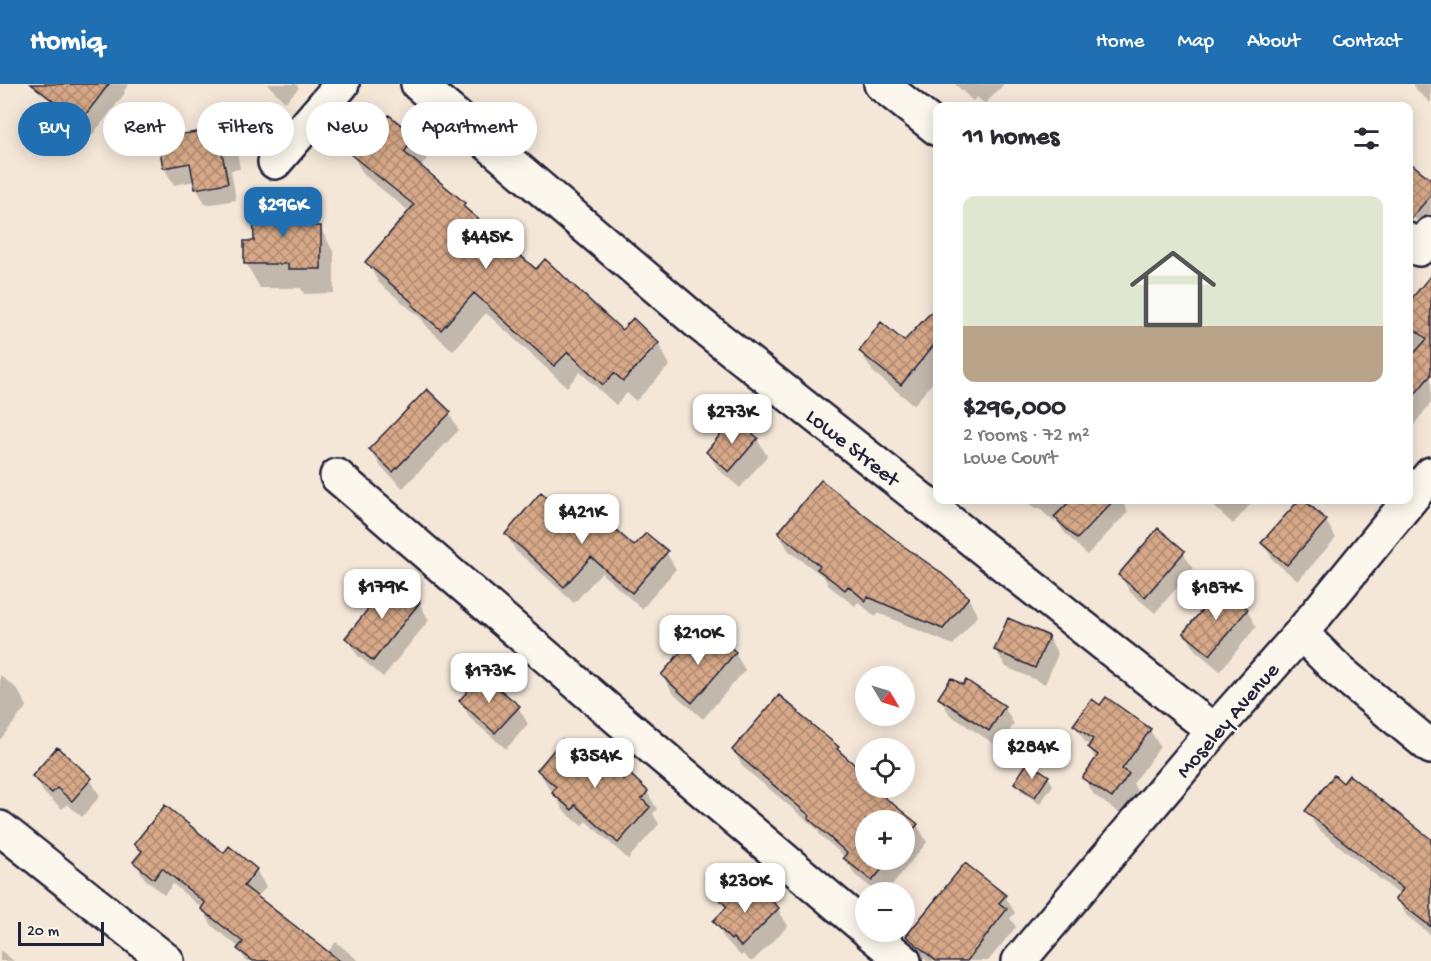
<!DOCTYPE html>
<html lang="en">
<head>
<meta charset="utf-8">
<style>
	:root { --surface:#fff; --page:#f2f2f3; --text:#2b2b33; --muted:#7c7c81; --accent:#1f6fb2 }
	body { margin:0; font-family:"Gochi Hand",sans-serif; background:var(--page); color:var(--text); height:100vh; display:flex; flex-direction:column; font-size:22px; white-space:nowrap }
	* { box-sizing:border-box; margin:0 }
	p { font-size:20px; color:var(--muted) }
	.icon { flex:none; width:33px; height:33px; fill:none; stroke:currentColor; stroke-width:2; stroke-linecap:round; stroke-linejoin:round }
	.map { position:relative; flex:1; overflow:hidden }
	.panel { position:absolute; left:933px; top:18px; width:480px; height:402px; display:flex; flex-direction:column; background:var(--surface); border-radius:12px; box-shadow:0 3px 15px #0003 }
	.panel>* { flex:none }
	.banner { position:absolute; left:18px; top:18px; width:570px; height:54px; display:flex; gap:12px }
	.needle { width:39px; rotate:128deg }
	.controls { position:absolute; left:855px; top:582px; display:grid; gap:12px }
	.controls a { display:grid; place-items:center; width:60px; height:60px; border-radius:50%; background:var(--surface); box-shadow:0 3px 15px #0003; font-size:30px }
	.scale { position:absolute; left:18px; bottom:15px; width:86px; box-sizing:border-box; padding-left:6px; border:3px solid #22223b; border-top:0; font-size:16px; line-height:21px; white-space:nowrap; color:#22223b; -webkit-text-stroke:4px #fbf7ec; paint-order:stroke }
	.price { position:absolute; translate:-50% -51px; padding:0 14px; border-radius:12px; background:#fff; color:#222; font-size:20px; line-height:39px; filter:drop-shadow(0 2px 3px #0008) }
	.price::after { content:''; position:absolute; left:50%; top:36px; width:18px; height:14px; margin-left:-9px; background:inherit; clip-path:polygon(0 0,100% 0,50% 100%) }
	.price.selected { background:var(--accent); color:#fff }
	ul { padding:0; list-style:none }
	li { display:grid; align-content:center; gap:12px; height:318px; padding:0 30px }
	li span { display:grid; place-items:center; height:186px; border-radius:12px; color:#555 }
	li>.icon { margin-inline-start:auto }
	span .icon { width:108px; height:108px; fill:#fffc; stroke-width:1 }
	li b { font-size:26px }
	h2 { display:flex; justify-content:space-between; align-items:center; height:72px; padding:0 30px; font-size:26px }
	.chip { padding:0 21px; border-radius:27px; background:var(--surface); box-shadow:0 3px 15px #0003; font-size:21px; line-height:54px }
	.chip.selected { background:var(--accent); color:#fff }
	header { display:flex; align-items:center; gap:36px; box-sizing:border-box; height:84px; padding:0 30px; background:var(--accent); color:#fff }
	header strong { font-size:28px }
	nav { display:flex; gap:33px; margin-inline-start:auto; font-size:21px }
	.map>svg:first-child { display:block }
	.shadow { fill:#0003; fill-rule:evenodd }
	.building { fill:url(#building-cross-hatch); stroke:#22223b; stroke-width:1.5 }
	.lines { fill:none; stroke-linecap:round; stroke-linejoin:round }
	.minor-casing { stroke:#22223b; stroke-width:38 }
	.minor { stroke:#fbf7ec; stroke-width:33 }
	.labels { text-anchor:middle; stroke-width:4.5; stroke-linejoin:round; paint-order:stroke }
	.street-label { font-size:22px; fill:#22223b; stroke:#fbf7ec }
</style>
</head>
<body>
<header>
<strong>Homiq</strong>
<nav><a>Home</a><a>Map</a><a>About</a><a>Contact</a></nav>
</header>
<div class="map">
<svg width="1431" height="877" viewBox="0 0 1431 877">
	<defs>
		<pattern id="building-cross-hatch" width="8" height="8" patternUnits="userSpaceOnUse" patternTransform="scale(1.5)"><rect width="8" height="8" fill="#d7a988"/><path d="M0 0l8 8M0 8l8-8" fill="none" stroke="#ae8970"/></pattern>
	</defs>
	<rect width="100%" height="100%" fill="#f4e7d8"/>
	<filter id="ink" filterUnits="userSpaceOnUse"><feTurbulence type="fractalNoise" baseFrequency=".0167" numOctaves="2"/><feDisplacementMap in="SourceGraphic" scale="12" xChannelSelector="R" yChannelSelector="G"/><feConvolveMatrix kernelMatrix="1 2 1 2 8 2 1 2 1" color-interpolation-filters="sRGB"/></filter>
	<g filter="url(#ink)">
		<path class="shadow" d="M57 0H129L124 7 125 9 90 54 58 29 48 12Z
			M267 0H296L299 4 285 18Z
			M955 0H1004L985 20 977 13 973 17Z
			M1413 0H1431V19L1418 8Z
			M226 44 236 61 240 85 231 86 236 116 206 121 196 104 195 97 174 101 164 84 159 56Z
			M415 54 427 75 420 83 464 120 468 128 536 187 622 248 658 260 670 281 636 317 627 309 616 321 580 288 567 303 486 229 453 267 426 242 422 235 379 199 367 178 410 128 364 91 352 70 371 57Z
			M1408 79 1431 97V140L1428 144 1413 133 1408 138Z
			M300 121 313 143H320L334 169V209L304 210 301 204H260L246 179 255 158Z
			M1431 217V319L1409 347 1408 259 1414 252 1408 247V221Z
			M938 223V292L914 321 873 288 860 267 905 259Z
			M449 329 459 346 403 404 381 383 371 366Z
			M938 331V342L934 335Z
			M757 355 767 372 740 404 718 385 708 368Z
			M1024 416H1121L1128 428 1087 471 1064 448 1056 435 1054 438 1038 423 1036 425Z
			M1207 416H1254L1233 440Z
			M1302 416 1326 437 1336 454 1298 497 1273 476 1263 459Z
			M581 446 634 464 666 468 676 485 642 525 601 489 574 519 534 482 516 467 506 450Z
			M779 450 968 514 978 531 953 561 878 529 876 533 858 518 855 522 829 502 824 493 789 467Z
			M1183 468 1193 485 1155 529 1130 508 1120 491Z
			M419 519 429 536 383 593 357 571 347 554Z
			M1247 526 1256 543 1220 587 1195 566 1185 549Z
			M716 552 735 569 745 586 703 635 672 608 662 591 706 564Z
			M1048 553 1058 570 1045 600 1006 583 996 566Z
			M0 591 17 605 27 622 0 656Z
			M940 614 1004 623 1014 640 999 663 950 631Z
			M461 617 518 623 528 640 506 665 470 634Z
			M1075 641 1150 646 1160 663 1133 700 1138 708 1122 731 1094 711 1084 694 1096 676 1089 663 1090 662 1085 658Z
			M837 664 866 704H877L882 713 917 741 927 758 886 808H877L855 791 845 773 820 751 817 745 743 683 733 666ZM866 736H904V776H866Z
			M539 686 624 699 647 708 657 725 653 730 659 740 628 775 586 737 582 742 563 726 554 708 548 703Z
			M34 692 90 695 100 712 82 733 67 720 62 725 44 709Z
			M1048 693 1053 701 1040 720 1021 707 1016 699Z
			M1307 727 1431 768V851L1407 832 1397 815 1400 811 1317 744Z
			M136 760 224 771 256 786 266 803 257 814 327 869 336 858 359 877H246L239 865 240 864 212 842 203 825 173 800 164 811 145 795 135 778 142 770Z
			M966 781 1005 812 1015 829 1010 834 1016 843 988 877H927L918 869 908 852Z
			M747 813 778 825 788 842 753 877H750L743 870 741 872 724 854 715 837 727 825 723 817Z
			M0 866 14 877H0Z"/>
		<path class="building" d="M31 0H109L80 38Z
			M389 31 416 53 404 68 465 119 463 122 536 185 545 175 622 246 633 234 659 259 623 297 614 289 603 301 568 268 554 282 474 209 441 246 412 221 413 219 365 178 414 121 350 70 365 51 370 55Z
			M227 43 231 68 222 69 228 99 195 105 190 79 163 84 158 54Z
			M1408 77 1431 95V111L1408 138Z
			M301 119V142H321V185H288V180H244V157H254L253 120Z
			M1431 191V291L1408 318V276L1427 255 1408 240V219Z
			M938 221V256L901 301 859 267 881 238 904 257Z
			M427 305 451 328 393 388 369 365Z
			M734 334 758 354 729 388 706 368Z
			M821 396 848 417V418L902 461 939 487 969 513 943 545 868 513 866 517 848 502 845 506 817 485 820 482 778 449Z
			M541 408 581 444 596 428 634 462 646 449 668 467 632 509 591 473 564 503 523 465 505 450Z
			M1071 416H1114L1077 455 1054 433Z
			M1299 416H1304L1327 436 1287 481 1261 459Z
			M1158 444 1185 467 1145 513 1118 491Z
			M392 495 420 518 373 577 345 554Z
			M1221 503 1248 525 1210 571 1183 549Z
			M1008 534 1049 552 1035 584 994 566Z
			M715 550 736 568 692 619 661 591 694 552 705 562Z
			M482 591 520 622 495 649 459 617Z
			M951 594 963 601 966 596 1005 622 989 647 938 614Z
			M779 611 799 628 798 629 839 663 837 665 866 691V704H873L918 740 904 757V736H866V776H890L872 797 843 774 847 769 808 734 810 732 732 666Z
			M1106 613 1151 645 1122 685 1129 690 1112 714 1082 694 1098 671 1088 663 1093 655 1073 641 1092 615 1100 621Z
			M563 655 575 665 580 659 624 696 630 690 648 707 642 715 650 723 618 759 575 721 572 726 552 709 556 703 537 686Z
			M57 663 92 694 72 717 57 704 52 709 32 692Z
			M1028 678 1049 692 1035 713 1014 699Z
			M1334 691 1343 699 1349 691 1431 755V843L1395 815 1403 805 1305 727Z
			M165 721 224 769 229 762 257 785 244 802 340 877H253L237 865 243 858 201 825 205 819 162 784 154 795 133 778 142 767 134 760Z
			M965 779 1006 811 999 819 1007 825 967 877H936L906 852Z
			M755 800 779 824 741 863 733 854 731 856 713 837 727 823 721 817 736 801 747 811Z"/>
		<g class="lines">
			<defs>
				<path id="minor" d="M418 0 701 241 1214 647
					M881 0 938 45
					M275 78 342 0
					M1408 156 1419 165 1431 150
					M337 392 643 656 866 845
					M1301 549 1339 587 1431 663
					M0 744 167 877
					M869 848 904 877
					M1019 877 1214 647 1301 549 1431 390"/>
			</defs>
			<use href="#minor" class="minor-casing"/>
			<use href="#minor" class="minor"/>
		</g>
	</g>
	<g class="labels">
		<g class="street-label">
			<text transform="translate(854 362) rotate(38)" y="8">Lowe Street</text>
			<text transform="translate(1226 635) rotate(-49)" y="8">Moseley Avenue</text>
		</g>
	</g>
</svg>
<div class="controls">
<a><svg class="needle" viewBox="-14 -14 28 28"><path d="M0-13l5 13h-10z" fill="#e53935"/><path d="M0 13l5-13h-10z" fill="#7c7c81"/></svg></a>
<a><svg class="icon" aria-label="locate" viewBox="0 0 24 24"><circle cx="12" cy="12" r="6"/><path d="M12 2v4M12 18v4M2 12h4M18 12h4"/></svg></a>
<a>+</a>
<a>−</a>
</div>
<div class="scale">20 m</div>
<b class="price selected" style="left:283px;top:154px">$296K</b>
<b class="price" style="left:486px;top:186px">$445K</b>
<b class="price" style="left:732px;top:361px">$273K</b>
<b class="price" style="left:582px;top:461px">$421K</b>
<b class="price" style="left:382px;top:536px">$179K</b>
<b class="price" style="left:1216px;top:537px">$187K</b>
<b class="price" style="left:698px;top:582px">$210K</b>
<b class="price" style="left:489px;top:620px">$173K</b>
<b class="price" style="left:1032px;top:696px">$284K</b>
<b class="price" style="left:595px;top:705px">$354K</b>
<b class="price" style="left:745px;top:830px">$230K</b>
<div class="banner">
<a class="chip selected">Buy</a>
<a class="chip">Rent</a>
<a class="chip">Filters</a>
<a class="chip">New</a>
<a class="chip">Apartment</a>
</div>
<section class="panel">
<h2>11 homes<svg class="icon" aria-label="filters" viewBox="0 0 24 24"><path d="M4 7h16M4 17h16"/><circle cx="9" cy="7" r="2"/><circle cx="15" cy="17" r="2"/></svg></h2>
<ul>
<li><span style="background:linear-gradient(#dfe7d0 70%,#b9a48a 0)"><svg class="icon" aria-label="home" viewBox="0 0 24 24"><path d="M3 11l9-7 9 7M6 9v11h12V9"/></svg></span><div><b>$296,000</b><p>2 rooms · 72 m²</p><p>Lowe Court</p></div></li>
</ul>
</section>
</div>
</body>
</html>
